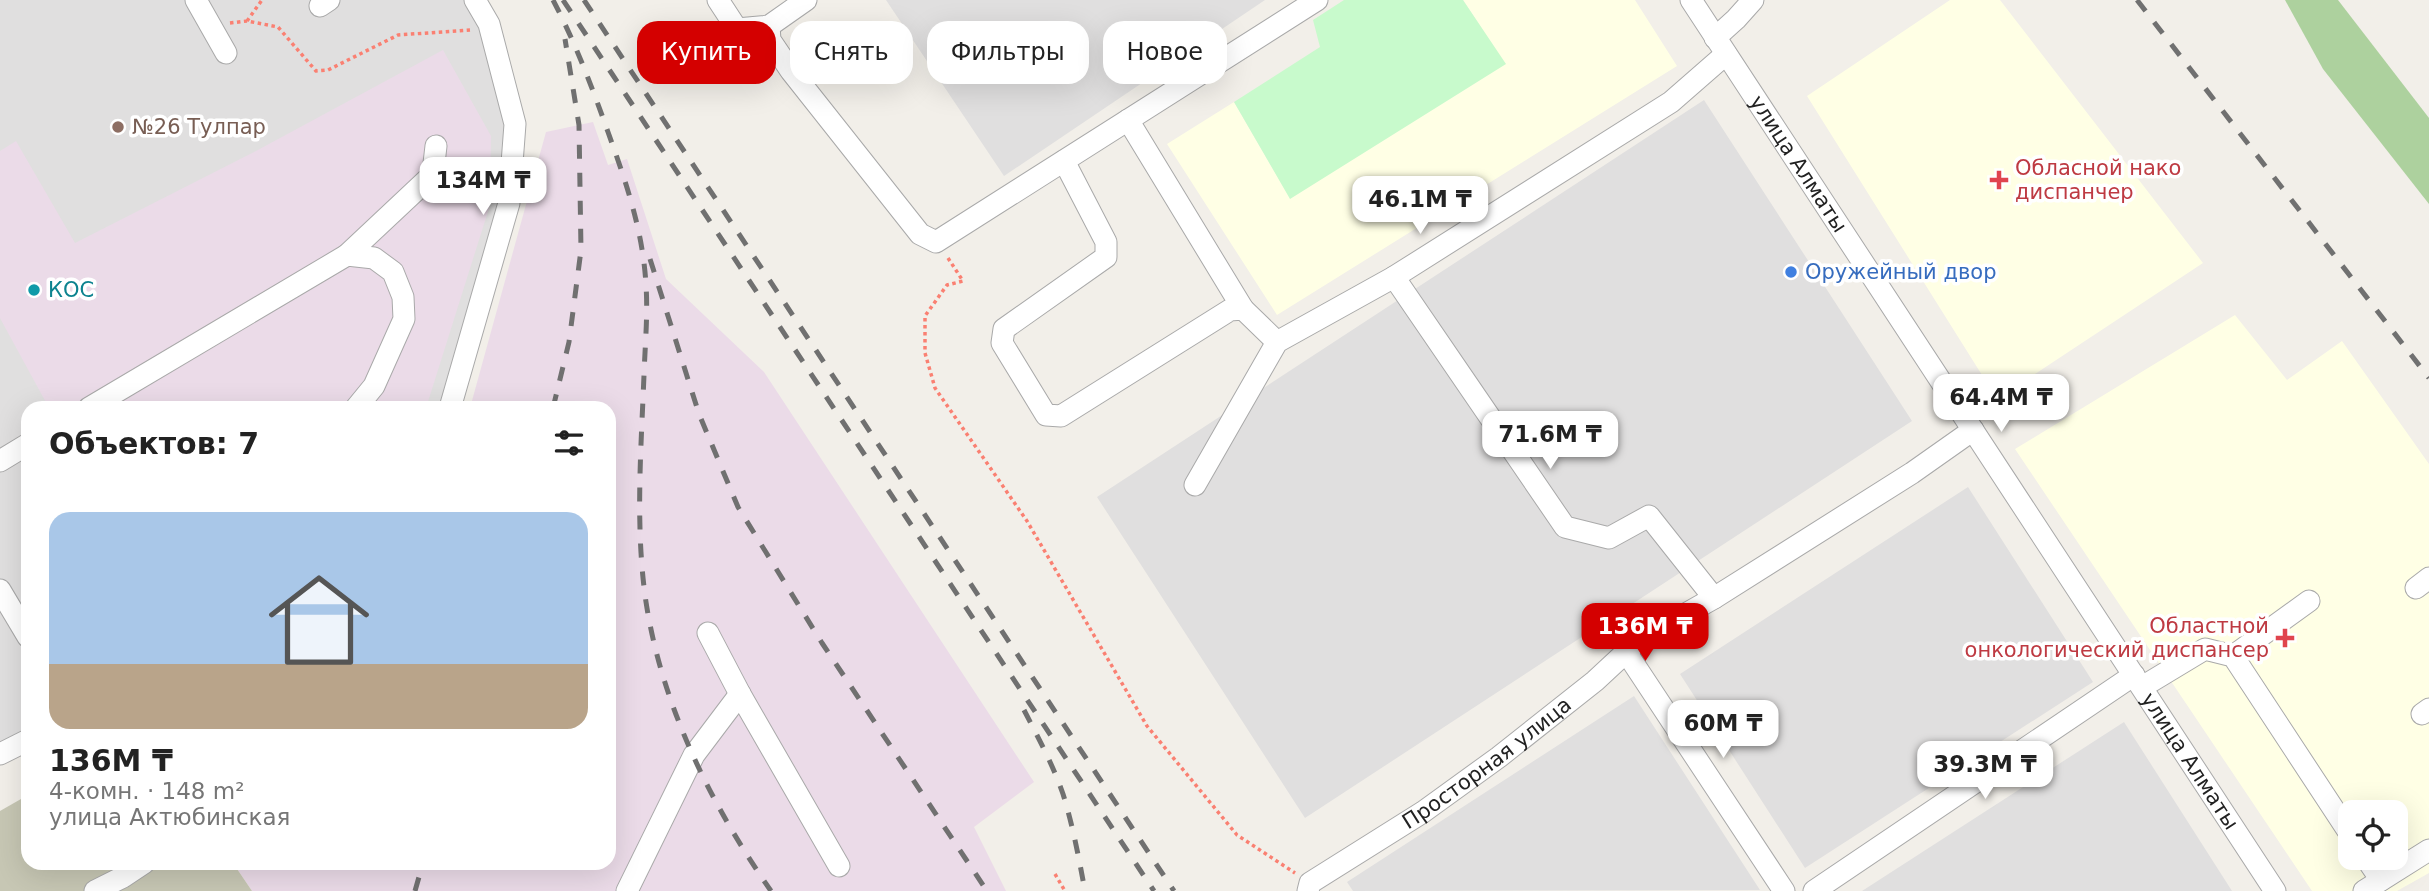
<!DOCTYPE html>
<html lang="ru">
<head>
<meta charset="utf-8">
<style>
	:root { --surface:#fff; --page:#f6f6f6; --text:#222; --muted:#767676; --line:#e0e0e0; --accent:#d40000 }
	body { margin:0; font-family:"DejaVu Sans",sans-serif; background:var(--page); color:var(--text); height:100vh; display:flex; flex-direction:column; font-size:26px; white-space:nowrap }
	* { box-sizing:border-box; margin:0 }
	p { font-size:23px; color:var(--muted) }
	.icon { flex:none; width:38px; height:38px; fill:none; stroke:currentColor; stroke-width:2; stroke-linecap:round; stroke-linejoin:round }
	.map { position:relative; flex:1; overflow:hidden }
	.sheet { position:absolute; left:21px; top:401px; width:595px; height:469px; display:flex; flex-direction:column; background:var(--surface); border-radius:21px; box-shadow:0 7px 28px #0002 }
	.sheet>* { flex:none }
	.hud { position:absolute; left:637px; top:21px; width:665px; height:63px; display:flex; gap:14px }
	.buttons { position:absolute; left:2338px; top:800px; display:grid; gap:14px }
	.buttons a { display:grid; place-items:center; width:70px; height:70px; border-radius:14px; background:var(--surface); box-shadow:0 7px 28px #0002; font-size:35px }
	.price { position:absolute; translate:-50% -60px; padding:0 16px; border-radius:14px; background:#fff; color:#222; font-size:23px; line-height:46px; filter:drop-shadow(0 2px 4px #0008) }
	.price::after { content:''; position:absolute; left:50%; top:42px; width:21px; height:16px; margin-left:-10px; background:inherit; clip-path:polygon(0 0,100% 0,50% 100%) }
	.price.current { background:var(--accent); color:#fff }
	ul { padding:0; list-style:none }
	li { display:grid; align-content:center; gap:14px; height:371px; padding:0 28px }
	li+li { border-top:2px solid var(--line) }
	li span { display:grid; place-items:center; height:217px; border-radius:21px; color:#555 }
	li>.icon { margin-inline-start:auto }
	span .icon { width:126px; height:126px; fill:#fffc; stroke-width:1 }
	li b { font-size:30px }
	h2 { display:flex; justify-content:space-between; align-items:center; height:84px; padding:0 28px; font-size:30px }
	.tag { padding:0 24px; border-radius:21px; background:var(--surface); box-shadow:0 7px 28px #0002; font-size:24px; line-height:63px }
	.tag.current { background:var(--accent); color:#fff }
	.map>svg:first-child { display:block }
	.residential { fill:#e0dfdf }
	.industrial { fill:#ebdbe8 }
	.education { fill:#ffffe5; fill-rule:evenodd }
	.construction { fill:#c7c7b4 }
	.forest { fill:#add19e }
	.park { fill:#c8facc }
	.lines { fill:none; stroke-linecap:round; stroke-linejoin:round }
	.minor-casing { stroke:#a9a9a9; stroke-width:23 }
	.path { stroke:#fa8072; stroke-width:3.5; stroke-dasharray:3.5 3.5; stroke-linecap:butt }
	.minor { stroke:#fff; stroke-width:21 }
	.rail { stroke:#707070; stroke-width:5; stroke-dasharray:14 14; stroke-linecap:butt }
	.education-dot { fill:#8d6e63; stroke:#fff; stroke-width:2.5 }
	.health-dot { fill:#e0444e; stroke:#fff; stroke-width:2.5 }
	.shop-dot { fill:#3f7fe0; stroke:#fff; stroke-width:2.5 }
	.culture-dot { fill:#0f9aa8; stroke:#fff; stroke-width:2.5 }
	.labels { text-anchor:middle; stroke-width:7; stroke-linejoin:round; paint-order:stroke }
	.education-label { font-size:21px; fill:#785e54; stroke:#fff; text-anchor:start }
	.street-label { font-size:21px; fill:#222; stroke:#fff }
	.health-label { font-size:21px; fill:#be3a42; stroke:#fff; text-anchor:start }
	.shop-label { font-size:21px; fill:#366cbe; stroke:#fff; text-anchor:start }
	.culture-label { font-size:21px; fill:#0d838f; stroke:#fff; text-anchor:start }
</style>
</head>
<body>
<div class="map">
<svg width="2429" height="891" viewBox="0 0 2429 891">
	<rect width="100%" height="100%" fill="#f2efe9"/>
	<path class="residential" d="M0 0H475L515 124 509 203 450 408H28V740L0 754Z
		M886 0H1265L1004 176Z
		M1704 100 1912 421 1305 818 1097 497Z
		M1968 487 2093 682 1805 868 1680 674Z
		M1634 696 1760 890 1353 891 1347 882Z
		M2124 722 2232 891H1862Z"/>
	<path class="industrial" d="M443 50 491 136 490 205 426 408H49L0 318V151L16 141 75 243 256 151Z
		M593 122 608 165 627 159 666 279 764 372 1034 782 974 827 1006 891H252L233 863H609V408H470L546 132Z"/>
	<path class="education" d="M1463 0H1635L1677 66 1277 315 1167 144 1234 102 1290 198 1505 64Z
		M1950 0H2000L2203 263 1997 399 1807 96Z
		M2235 315 2287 380 2342 341 2429 464V873L2397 891H2312L2015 449ZM2350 812H2396V858H2350Z"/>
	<path class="construction" d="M28 795V863H233L252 891H0V811Z"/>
	<path class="forest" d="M2285 0H2338L2429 118V204L2323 69Z"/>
	<path class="park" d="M1344 0H1463L1506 64 1290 199 1234 102 1320 47 1313 20Z"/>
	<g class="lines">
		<defs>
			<g id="minor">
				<path d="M196 0 226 53"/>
				<path d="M718 0 737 29 769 26 806 0"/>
				<path id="s1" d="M1691 0 2275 891"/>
				<path d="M320 6 329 0"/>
				<path d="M769 26 770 40 791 71 920 234 936 242 1317 0"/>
				<path d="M1715 38 1736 19 1753 0"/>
				<path d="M1128 120 1243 309"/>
				<path d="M1064 161 1106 242V257L1004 329 1002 343 1046 415 1061 416 1230 310 1243 309 1277 342"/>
				<path d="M347 255 429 178 433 172 436 146"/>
				<path d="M1394 277 1565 527 1609 538 1649 516 1714 598"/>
				<path d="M89 408 347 255 374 258 393 272 403 297 404 319 374 386 356 408"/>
				<path d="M450 408 509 203 515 124 489 24 475 0"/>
				<path d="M0 461 28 444"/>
				<path d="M1195 485 1277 342 1394 277 1671 102 1726 54"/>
				<path d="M2416 588 2429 578"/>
				<path d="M0 590 28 637"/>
				<path d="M708 633 740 694 839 866"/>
				<path d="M1626 652 1784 891"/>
				<path d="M2233 656 2309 601"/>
				<path d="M2142 687 2205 649 2233 656 2350 834"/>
				<path d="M2422 714 2429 709"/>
				<path d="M0 754 28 740"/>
				<path d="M2366 858 2381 880"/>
				<path d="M95 891 123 877 144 863"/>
				<path d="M627 891 694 755 740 694"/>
				<path id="s2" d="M1308 891 1310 883 1423 812 1499 757 1595 681 1638 641 1714 598 1912 473 1973 430"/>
				<path d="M1814 891 2134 675"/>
				<path d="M2364 891 2429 850"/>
			</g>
		</defs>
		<use href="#minor" class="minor-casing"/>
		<path class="path" d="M247 21 262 0
			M230 23 247 21 278 27 316 71 328 70 398 35 470 30
			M948 258 963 281 947 285 925 316V353L935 388 1027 521 1147 726 1237 835 1295 873
			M1055 874 1065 891"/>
		<use href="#minor" class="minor"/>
		<path class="rail" d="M553 0C575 42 592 87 608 132 626 182 643 231 646 285 648 315 645 345 644 375 641 451 635 527 646 602 662 706 711 805 771 891
			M563 0 1154 891
			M584 0 1174 891
			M2137 0 2429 378
			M650 259 699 414 738 507 822 643 987 891
			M553 408 569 342 581 250 579 125 565 39
			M1024 710C1038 737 1053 765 1063 794 1073 826 1079 859 1085 891
			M415 891 423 863"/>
	</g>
	<circle class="education-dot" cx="118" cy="127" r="7"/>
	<g class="health-dot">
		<path d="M1995.5 169.5h7v7h7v7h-7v7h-7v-7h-7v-7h7z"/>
		<path d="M2281.5 627.5h7v7h7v7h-7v7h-7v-7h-7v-7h7z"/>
	</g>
	<circle class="shop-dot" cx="1791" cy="272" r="7"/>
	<circle class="culture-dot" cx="34" cy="290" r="7"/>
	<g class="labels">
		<g class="education-label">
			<text x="132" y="134">№26 Тулпар</text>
		</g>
		<g class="street-label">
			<text dy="7" stroke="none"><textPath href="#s1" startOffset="196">улица Алматы</textPath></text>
			<text dy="7" stroke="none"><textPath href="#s1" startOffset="910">улица Алматы</textPath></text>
			<text dy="7" stroke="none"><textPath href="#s2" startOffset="222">Просторная улица</textPath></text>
		</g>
		<g class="health-label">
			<text x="2015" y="175">Обласной нако<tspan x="2015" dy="24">диспанчер</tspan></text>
			<text x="2269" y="633" text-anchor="end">Областной<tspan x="2269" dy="24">онкологический диспансер</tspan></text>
		</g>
		<g class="shop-label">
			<text x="1805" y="279">Оружейный двор</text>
		</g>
		<g class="culture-label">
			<text x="48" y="297">КОС</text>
		</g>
	</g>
</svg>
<div class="buttons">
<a><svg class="icon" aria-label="locate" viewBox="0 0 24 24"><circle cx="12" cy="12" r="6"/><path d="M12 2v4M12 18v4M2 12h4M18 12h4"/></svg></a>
</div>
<b class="price" style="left:483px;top:217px">134M ₸</b>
<b class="price" style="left:1420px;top:236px">46.1M ₸</b>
<b class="price" style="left:2001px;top:434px">64.4M ₸</b>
<b class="price" style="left:1550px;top:471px">71.6M ₸</b>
<b class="price current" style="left:1645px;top:663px">136M ₸</b>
<b class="price" style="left:1723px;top:760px">60M ₸</b>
<b class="price" style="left:1985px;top:801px">39.3M ₸</b>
<div class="hud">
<a class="tag current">Купить</a>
<a class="tag">Снять</a>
<a class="tag">Фильтры</a>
<a class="tag">Новое</a>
</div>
<section class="sheet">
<h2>Объектов: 7<svg class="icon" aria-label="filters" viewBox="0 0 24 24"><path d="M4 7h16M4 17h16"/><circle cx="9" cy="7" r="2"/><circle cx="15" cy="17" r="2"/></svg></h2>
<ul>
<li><span style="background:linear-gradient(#a9c7e8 70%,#b9a48a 0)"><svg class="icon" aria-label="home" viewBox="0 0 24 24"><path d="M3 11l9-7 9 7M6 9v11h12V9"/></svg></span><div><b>136M ₸</b><p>4-комн. · 148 m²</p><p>улица Актюбинская</p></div></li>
</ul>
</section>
</div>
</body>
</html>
